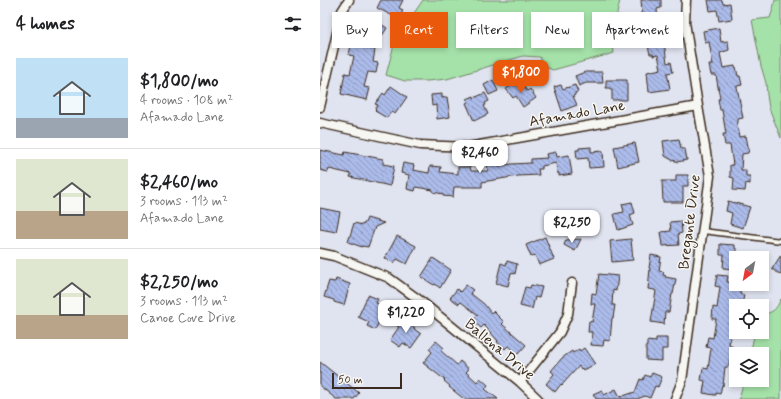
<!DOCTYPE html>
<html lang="en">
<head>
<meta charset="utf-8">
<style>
	:root { --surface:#fff; --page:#f2f2f2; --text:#202124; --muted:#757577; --line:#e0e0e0; --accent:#ea580c }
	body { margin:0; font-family:Mynerve,sans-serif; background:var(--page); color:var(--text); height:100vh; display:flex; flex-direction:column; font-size:15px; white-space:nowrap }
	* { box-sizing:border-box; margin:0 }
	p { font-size:13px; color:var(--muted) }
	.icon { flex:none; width:22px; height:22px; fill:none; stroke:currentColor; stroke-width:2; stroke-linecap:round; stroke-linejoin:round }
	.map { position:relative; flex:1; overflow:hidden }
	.details { display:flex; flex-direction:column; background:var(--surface); width:320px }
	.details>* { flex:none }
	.banner { position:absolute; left:12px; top:12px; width:380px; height:36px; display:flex; gap:8px }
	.needle { width:26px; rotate:212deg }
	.buttons { position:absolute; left:409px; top:251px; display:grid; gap:8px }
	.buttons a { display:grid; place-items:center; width:40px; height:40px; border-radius:0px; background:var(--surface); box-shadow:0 2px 6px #0003; font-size:20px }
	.scale { position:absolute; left:12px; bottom:10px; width:70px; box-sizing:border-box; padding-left:4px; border:2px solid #3b2a1e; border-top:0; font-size:11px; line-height:14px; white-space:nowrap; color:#3b2a1e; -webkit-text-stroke:3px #f6f6f2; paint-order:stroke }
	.price { position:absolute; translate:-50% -34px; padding:0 9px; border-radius:8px; background:#fff; color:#222; font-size:13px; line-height:26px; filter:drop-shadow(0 1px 2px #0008) }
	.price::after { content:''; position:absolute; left:50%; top:24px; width:12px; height:9px; margin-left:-6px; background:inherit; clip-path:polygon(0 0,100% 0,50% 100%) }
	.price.selected { background:var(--accent); color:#fff }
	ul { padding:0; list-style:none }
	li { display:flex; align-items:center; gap:12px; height:100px; padding:0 16px }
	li+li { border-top:1px solid var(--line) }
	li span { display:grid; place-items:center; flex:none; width:112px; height:80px; border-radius:0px; color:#555 }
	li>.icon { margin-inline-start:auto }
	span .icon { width:48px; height:48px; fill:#fffc; stroke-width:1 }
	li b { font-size:17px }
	h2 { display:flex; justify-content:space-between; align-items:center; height:48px; padding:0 16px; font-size:17px }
	.chip { padding:0 14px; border-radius:0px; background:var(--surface); box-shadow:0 2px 6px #0003; font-size:14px; line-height:36px }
	.chip.selected { background:var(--accent); color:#fff }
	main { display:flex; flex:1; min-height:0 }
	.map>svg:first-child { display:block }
	.green { fill:#a5e2a9; stroke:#708664 }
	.building { fill:url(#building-back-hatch); stroke:#3b2a1e }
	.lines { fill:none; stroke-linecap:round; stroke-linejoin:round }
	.service-casing { stroke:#3b2a1e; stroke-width:7 }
	.minor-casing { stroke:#3b2a1e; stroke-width:11 }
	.service { stroke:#f6f6f2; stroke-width:4 }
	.minor { stroke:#f6f6f2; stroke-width:8 }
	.labels { text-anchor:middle; stroke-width:3; stroke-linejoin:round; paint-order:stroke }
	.street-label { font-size:15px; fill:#3b2a1e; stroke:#f6f6f2 }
</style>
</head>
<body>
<main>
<section class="details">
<h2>4 homes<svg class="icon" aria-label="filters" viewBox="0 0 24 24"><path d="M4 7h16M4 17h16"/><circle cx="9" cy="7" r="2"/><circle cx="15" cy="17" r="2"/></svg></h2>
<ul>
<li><span style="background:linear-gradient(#bfe0f5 75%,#9aa5b1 0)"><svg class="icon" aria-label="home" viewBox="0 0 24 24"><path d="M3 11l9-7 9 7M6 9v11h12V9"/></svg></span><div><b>$1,800/mo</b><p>4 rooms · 108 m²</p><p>Afamado Lane</p></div></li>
<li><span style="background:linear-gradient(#dfe7d0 65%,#b9a48a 0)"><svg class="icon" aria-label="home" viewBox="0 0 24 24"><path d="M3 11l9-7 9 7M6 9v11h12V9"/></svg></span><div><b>$2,460/mo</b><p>3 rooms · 113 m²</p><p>Afamado Lane</p></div></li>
<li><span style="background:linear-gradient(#dfe7d0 70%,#b9a48a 0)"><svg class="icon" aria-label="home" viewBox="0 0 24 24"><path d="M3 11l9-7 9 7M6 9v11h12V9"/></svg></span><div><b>$2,250/mo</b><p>3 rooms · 113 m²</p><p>Canoe Cove Drive</p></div></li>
</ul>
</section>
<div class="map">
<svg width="461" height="399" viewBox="0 0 461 399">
	<defs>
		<pattern id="building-back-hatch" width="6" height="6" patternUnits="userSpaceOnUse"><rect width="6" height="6" fill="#abbbea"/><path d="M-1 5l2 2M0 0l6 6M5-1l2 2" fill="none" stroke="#8c98bd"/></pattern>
	</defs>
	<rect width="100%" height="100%" fill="#e0e4f0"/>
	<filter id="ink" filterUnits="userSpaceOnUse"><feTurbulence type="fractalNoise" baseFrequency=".025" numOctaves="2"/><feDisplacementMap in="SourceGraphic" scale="8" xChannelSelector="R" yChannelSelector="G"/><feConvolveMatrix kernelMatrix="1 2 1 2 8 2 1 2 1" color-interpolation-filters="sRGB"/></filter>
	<g filter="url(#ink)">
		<path class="green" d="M103 0H300C297 13 291 41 294 53L233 70 223 66 220 57 203 56 127 79 107 81H85L66 75 75 41Z
			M455 0H461V138L449 108 447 95 446 83 441 66 432 20 450 18 453 9Z
			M461 299V399H419L424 380H442V354H430L435 332H442V314C454 313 456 309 461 299Z"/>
		<path class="building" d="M61 0H83L79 8 83 10 80 18 76 15 75 17 57 8Z
			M321 0H341V8L337 9 338 22H321V12H322Z
			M388 0H402L403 4 410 3 412 19 399 21 397 10 390 11Z
			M45 14 67 28 58 42 37 29Z
			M399 28 401 42 408 41 409 50 400 53 403 68 415 66V68L416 67 418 76H420L422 85 417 86V87L423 118 418 119V123L417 124 419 137 426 136 429 151 428 152V153L422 154 421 170H426V176H430V184L426 183 425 191 413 190 414 178 410 177V165H413L410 145H405L403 134H406L402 110H400L398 99H400L396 75H391L389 65H393L389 42 385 43 383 31Z
			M346 33 348 41 344 42 347 63 351 62 353 72 347 73 350 89 329 92 327 72 341 69 338 55 333 56V54H330L328 46 331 45 330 36Z
			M31 45 55 50 53 62 58 63 56 73 48 72 44 87 50 88 47 100 21 94 25 73 30 74 34 56 29 55Z
			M265 72H282L283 83H266L259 86 255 76Z
			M173 80 178 91 169 95 164 85Z
			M286 80H307V100H292V90H290V88H286Z
			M195 83 197 86 201 83 207 91 210 89 216 98 203 107 196 96 193 98 186 89Z
			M241 85 243 89 255 85 258 92 255 93V95L253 96 257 105 242 111 234 87Z
			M71 86 87 97 75 114 71 112 67 118 55 111 56 110 55 109 58 105 55 104 63 93 65 95Z
			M165 93 169 101 165 103 166 105 164 106 168 114 154 121 146 103 148 102 147 99 154 96V98Z
			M122 94V98L127 97 130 117 117 119 116 105 112 106 111 95Z
			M359 139 361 149H365L367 160 357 162 356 161 352 160 345 156 343 141Z
			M315 143 319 162 298 167 294 147Z
			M271 147V152L283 151 284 167 269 168 268 158 257 159 256 150H259V148Z
			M0 150 24 155 25 152 63 159V164L74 166 70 186 30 177 31 174 9 169 8 172 0 170Z
			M236 152 237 157 249 155 252 174 239 176V173H237L236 163 222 166V169H218L219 175 198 176 162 182V187H134L133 197 123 196V194L113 192V190L96 187 95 191 87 189 89 175 81 173 83 163 94 165 93 170 109 173 110 166 121 167 120 172 138 174V167H150L151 171H168L167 165 179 163V166L192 164 211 163V159L227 158 226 154Z
			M356 175H368V186H363V202H343L342 181H356Z
			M408 201 430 207 423 228 410 224 412 213 406 211Z
			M312 202 315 213 310 215 313 225 298 230 294 214 304 212 302 204Z
			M0 208 20 212 16 232 0 229Z
			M275 214 277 224 253 228 251 218Z
			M47 218 64 223 55 227 48 247 42 246V247L28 242 34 223 43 225 44 223H45Z
			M361 221 362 233 358 234 359 245 343 246 341 232 351 231 350 222Z
			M77 236 96 246 87 264 77 259 74 263 65 258Z
			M225 237 234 259 219 265 215 255 211 257 206 245Z
			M261 239 255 251 244 245 246 240Z
			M311 239 313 260 292 262 290 241Z
			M400 244 415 245V249H417L416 267H415V269L403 268 404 255H400Z
			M331 255 341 257 339 271 344 272 343 275 346 276 345 277 356 279 353 294H352L349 312H345L344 324 331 322 336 291H335V290L328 289 330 268H329Z
			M461 255V275L452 269Z
			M113 258 131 270 120 288 115 284 114 285 101 277Z
			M187 261 197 264 195 274 191 273 188 286 176 283 181 263 186 265Z
			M279 274 298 276 296 291 293 290 292 305H295L293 318H292L290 341 284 340 283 346 271 345 272 332H268L269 321 272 322 275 304H271L272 293 276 294Z
			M397 275 408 276 407 282 416 283V284H421L420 294 424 295 422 305 416 304 413 320H416V330L411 329 409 346H412L409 366 408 367H405L403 386 402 385 400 394 396 393V395H394L383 393 385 381 381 380 383 368 388 369 391 348 386 347 388 337 393 338 396 319H392L393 307 397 308 400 287 395 286Z
			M16 279 30 284 24 305 14 302V300L4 297 9 281 15 282Z
			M146 285 153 290 150 293 164 304 171 313 173 311 184 322 182 324 206 345 198 354 188 346 185 349 177 342 178 341 164 325 161 328 152 320 158 315 141 302 139 304 130 298 137 289 140 292Z
			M211 285 222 287 219 298 215 297 212 309 200 306 205 287 210 288Z
			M48 295 58 299 56 303 66 308 55 330 47 326 49 322 38 317Z
			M84 316 92 321 90 324 95 328 94 329 101 334 91 348 83 343 80 347 70 340 79 327 77 326Z
			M336 338H347V349H342V361L326 360V346H327V341L336 342Z
			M116 341 124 348 121 351 137 365 140 361 149 369 146 372 157 382 160 378 168 385 165 389 178 399H144L129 387 130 386 124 381 125 380 103 363 112 352 109 349Z
			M264 348 275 364 266 369V368L263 370 262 368 261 369 259 366 242 385 241 384 235 392 226 384 234 374 231 371 242 358 252 351 253 353 259 349 260 351Z
			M0 362 39 393 34 399H16L0 386Z
			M332 373 342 377 338 387 335 386 330 398 325 396 317 399H276L273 394 282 390 284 395 296 389 300 397 315 392 320 379 323 380 325 375 330 377Z"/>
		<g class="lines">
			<defs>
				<path id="service" d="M383 231 461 241"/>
				<path id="minor" d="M0 107 22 11 29 0
					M0 123 100 145 148 147 378 106
					M0 253 14 256 69 278 102 302 200 382 218 399
					M200 382 240 332 248 314 252 283
					M355 399 362 381 390 176 378 106 365 22 366 0"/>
			</defs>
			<use href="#service" class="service-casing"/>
			<use href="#minor" class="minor-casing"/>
			<use href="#service" class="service"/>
			<use href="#minor" class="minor"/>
		</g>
	</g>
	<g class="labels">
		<g class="street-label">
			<text transform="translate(257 113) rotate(-10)" y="5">Afamado Lane</text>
			<text transform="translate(369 222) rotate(-83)" y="5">Bregante Drive</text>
			<text transform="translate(180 349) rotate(40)" y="5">Ballena Drive</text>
		</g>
	</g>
</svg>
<div class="buttons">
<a><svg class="needle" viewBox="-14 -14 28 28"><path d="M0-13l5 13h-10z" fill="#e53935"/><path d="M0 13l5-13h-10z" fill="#757577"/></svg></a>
<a><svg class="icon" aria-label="locate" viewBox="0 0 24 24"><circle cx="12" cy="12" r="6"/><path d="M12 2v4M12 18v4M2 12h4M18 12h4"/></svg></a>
<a><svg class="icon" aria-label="layers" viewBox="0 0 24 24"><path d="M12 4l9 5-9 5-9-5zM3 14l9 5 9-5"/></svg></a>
</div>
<div class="scale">50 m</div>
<b class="price selected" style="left:201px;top:94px">$1,800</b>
<b class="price" style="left:160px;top:174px">$2,460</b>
<b class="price" style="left:252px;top:244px">$2,250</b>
<b class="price" style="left:86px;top:334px">$1,220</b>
<div class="banner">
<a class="chip">Buy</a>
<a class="chip selected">Rent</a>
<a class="chip">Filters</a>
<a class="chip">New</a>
<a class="chip">Apartment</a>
</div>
</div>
</main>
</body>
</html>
